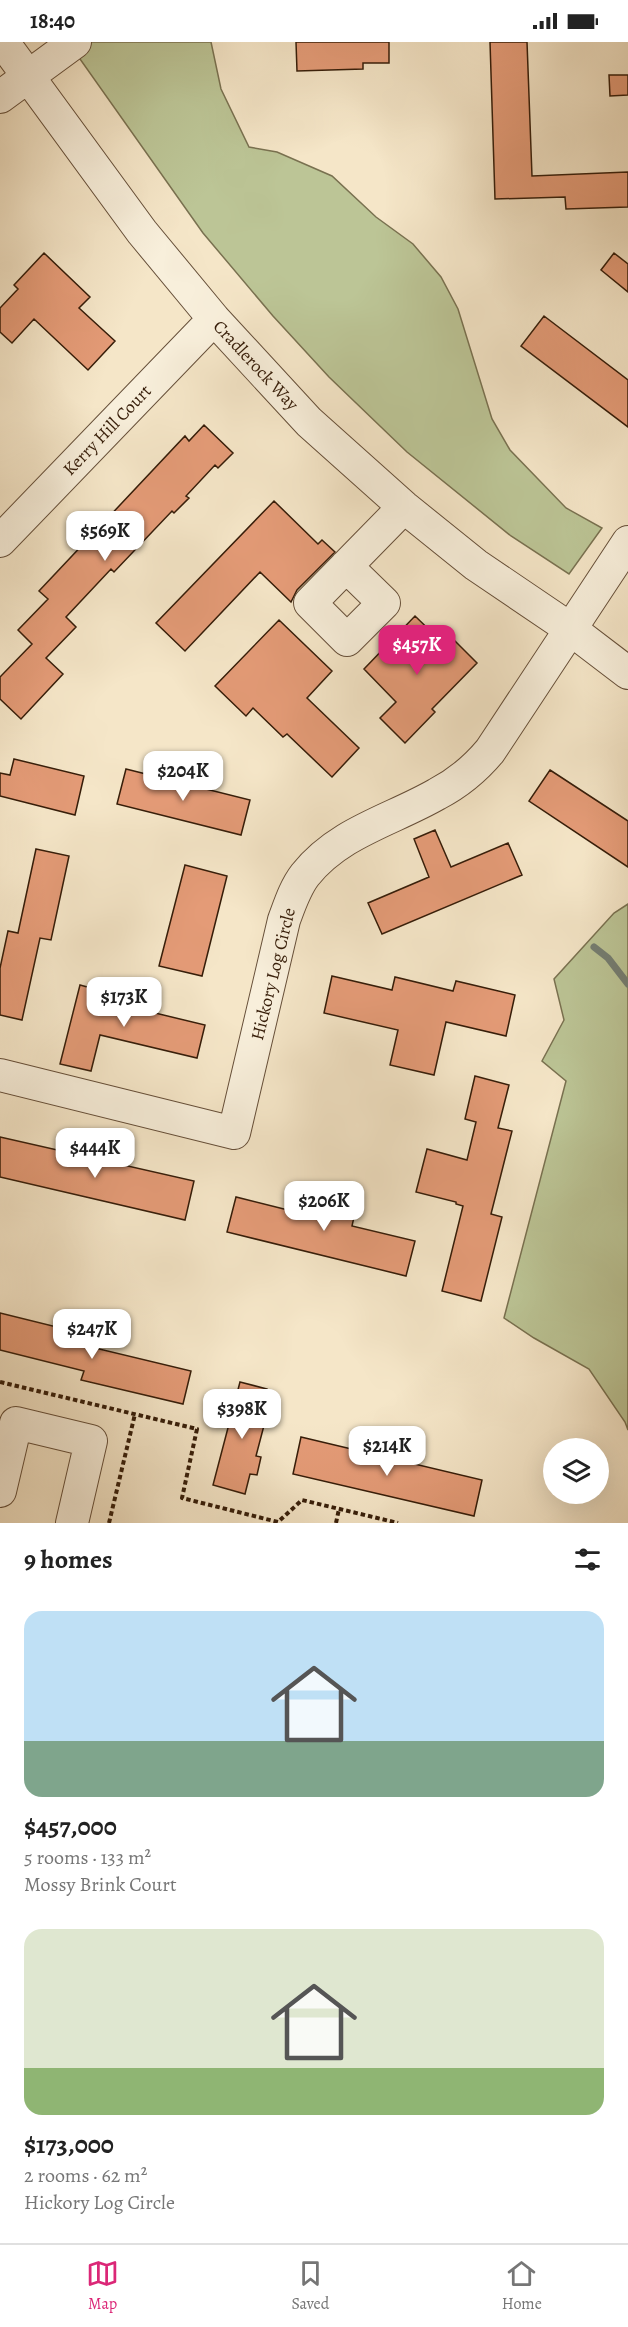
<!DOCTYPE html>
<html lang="en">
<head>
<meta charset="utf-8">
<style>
	:root { --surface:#fff; --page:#f6f6f6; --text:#222; --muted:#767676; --line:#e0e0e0; --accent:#db2777 }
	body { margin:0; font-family:Alegreya,serif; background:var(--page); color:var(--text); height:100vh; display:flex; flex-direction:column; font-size:22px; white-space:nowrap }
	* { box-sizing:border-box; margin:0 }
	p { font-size:20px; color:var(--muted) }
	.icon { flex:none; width:33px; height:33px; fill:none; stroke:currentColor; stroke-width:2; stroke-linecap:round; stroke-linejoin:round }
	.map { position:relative; height:1481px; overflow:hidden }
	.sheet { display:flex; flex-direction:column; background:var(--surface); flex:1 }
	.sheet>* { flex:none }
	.tools { position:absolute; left:543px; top:1396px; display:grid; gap:12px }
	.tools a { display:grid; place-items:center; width:66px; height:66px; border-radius:50%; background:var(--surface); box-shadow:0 6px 24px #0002; font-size:30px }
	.price { position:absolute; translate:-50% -51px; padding:0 14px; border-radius:12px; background:#fff; color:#222; font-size:20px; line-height:39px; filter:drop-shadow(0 2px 3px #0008) }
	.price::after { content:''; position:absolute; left:50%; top:36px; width:18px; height:14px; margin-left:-9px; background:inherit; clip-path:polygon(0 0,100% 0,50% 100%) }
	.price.on { background:var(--accent); color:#fff }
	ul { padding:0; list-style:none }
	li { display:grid; align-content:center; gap:12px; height:318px; padding:0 24px }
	li span { display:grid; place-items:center; height:186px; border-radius:18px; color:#555 }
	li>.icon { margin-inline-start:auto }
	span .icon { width:108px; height:108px; fill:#fffc; stroke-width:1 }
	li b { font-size:26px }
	h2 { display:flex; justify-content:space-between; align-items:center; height:72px; padding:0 24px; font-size:26px }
	.status { display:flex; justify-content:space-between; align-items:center; height:42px; padding:0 30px; background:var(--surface); direction:ltr }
	.status svg { height:16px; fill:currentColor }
	.tabs { display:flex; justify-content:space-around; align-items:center; height:84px; border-top:2px solid var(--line); background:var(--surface); font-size:16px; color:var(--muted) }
	.tabs a { display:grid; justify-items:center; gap:3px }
	.tabs .on { color:var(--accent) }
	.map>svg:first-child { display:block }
	.green { fill:#bcc596; stroke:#797150; stroke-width:1.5 }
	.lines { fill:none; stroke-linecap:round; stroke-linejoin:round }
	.stream { stroke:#747e73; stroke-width:7 }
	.building { fill:#e49b77; stroke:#361d09; stroke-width:1.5 }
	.minor-casing { stroke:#664f39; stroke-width:34 }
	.path { stroke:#361d09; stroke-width:4; stroke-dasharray:4.5 3; stroke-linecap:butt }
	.minor { stroke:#f8efdb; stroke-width:32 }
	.labels { text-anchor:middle; stroke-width:4.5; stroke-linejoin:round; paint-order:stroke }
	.street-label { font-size:18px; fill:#361d09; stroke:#f8efdb }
</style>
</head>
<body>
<div class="status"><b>18:40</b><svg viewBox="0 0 49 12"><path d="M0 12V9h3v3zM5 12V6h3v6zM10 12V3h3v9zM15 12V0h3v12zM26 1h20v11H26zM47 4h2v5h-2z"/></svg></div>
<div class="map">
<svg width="628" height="1481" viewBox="0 0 628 1481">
	<rect width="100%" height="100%" fill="#f5e6c8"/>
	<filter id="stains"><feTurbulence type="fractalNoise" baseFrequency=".00333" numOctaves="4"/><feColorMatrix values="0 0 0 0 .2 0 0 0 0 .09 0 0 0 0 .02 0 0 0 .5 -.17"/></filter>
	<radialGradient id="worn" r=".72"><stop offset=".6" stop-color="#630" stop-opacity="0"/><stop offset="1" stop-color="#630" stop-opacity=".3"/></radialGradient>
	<path class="green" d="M68 0H211L221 47 249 105 277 110 332 134 376 175 413 202 441 235 458 267 492 377 510 408 566 466 602 486 569 532 511 494 407 410 329 335 273 274 203 191Z
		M628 862V1388L625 1380 589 1327 534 1296 504 1276 566 1039 542 1019 564 978 554 937 614 871Z"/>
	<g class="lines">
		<path class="stream" d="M594 905 608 916 628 942"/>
	</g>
	<path class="building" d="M296 0H389V21H363V27L297 29Z
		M490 0H527L532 134 628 130V165L566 167 565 155 495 157Z
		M609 33H628V53L610 54Z
		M44 211 90 255 79 266 115 299 88 328 34 277 12 301 0 290V266L18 247 14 243Z
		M614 211 628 222V250L601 228Z
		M544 274 628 338V385L521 304Z
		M204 383 233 411 218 426 215 423 186 454 189 456 174 471 172 469 114 530 111 527 66 575 76 585 46 616 63 632 21 677 0 657V635L32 602 18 588 48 557 39 549 185 394 189 399Z
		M274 459 318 502 322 498 335 510 297 548 291 560 260 530 185 609 156 581Z
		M415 574 446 604 453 597 477 621 432 667 435 670 405 701 380 676 396 660 364 627Z
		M279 578 332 629 307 656 359 706 332 735 287 692 283 695 253 666 246 674 215 644Z
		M14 717 84 734 75 773 0 754V731L10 733Z
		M126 727 250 758 241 793 117 762Z
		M550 728 628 779V825L529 759Z
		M435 788 451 825 508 801 522 833 382 892 368 861 429 835 414 797Z
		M36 807 69 814 51 898 40 896 22 978 0 973V926L8 889 18 891Z
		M185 823 227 834 202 934 159 924Z
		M332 934 392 948 395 935 453 949 456 939 515 953 506 994 446 980 434 1033 390 1023 398 988 324 971Z
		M80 943 157 964 155 971 205 983 197 1016 100 993 91 1029 60 1022Z
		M475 1034 509 1043 498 1086 512 1089 491 1172 502 1175 481 1259 442 1249 463 1164 456 1162V1160L416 1150 427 1107 467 1118 476 1080 465 1077Z
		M0 1095 194 1139 185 1178 0 1135Z
		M329 1141 360 1148 352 1184 415 1199 406 1234 227 1190 236 1155 320 1176Z
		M0 1271 73 1289 70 1300 191 1329 183 1362 81 1338 84 1329 0 1308Z
		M240 1340 267 1347 261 1370 267 1372 256 1414 261 1415 257 1433 250 1432 245 1452 213 1443Z
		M301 1395 482 1438 474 1474 293 1432Z"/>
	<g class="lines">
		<defs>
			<path id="minor" d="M3 0 142 190 214 277 309 380 404 465 476 523 569 586 628 631
				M0 55 75 0
				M0 499 214 277
				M346 524 384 561 347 598 310 561 404 465
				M0 1033 234 1091 284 878C290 862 295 846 305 833 339 790 392 778 437 752 458 741 475 727 490 709L628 500
				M0 1449 16 1381 91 1399 72 1481"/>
		</defs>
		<use href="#minor" class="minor-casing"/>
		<path class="path" d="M0 1340 197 1387 182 1456 278 1480 302 1458 398 1481
			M109 1481 135 1372
			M336 1481 339 1467"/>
		<use href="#minor" class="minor"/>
	</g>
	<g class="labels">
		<g class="street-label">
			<text transform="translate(256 323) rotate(47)" y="6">Cradlerock Way</text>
			<text transform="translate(107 388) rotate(-46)" y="6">Kerry Hill Court</text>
			<text transform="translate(273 932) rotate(-76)" y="6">Hickory Log Circle</text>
		</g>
	</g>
	<rect width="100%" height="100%" filter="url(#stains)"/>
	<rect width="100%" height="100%" fill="url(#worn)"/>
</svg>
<div class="tools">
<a><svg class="icon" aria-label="layers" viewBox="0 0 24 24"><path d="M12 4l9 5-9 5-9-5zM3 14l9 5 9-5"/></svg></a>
</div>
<b class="price" style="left:105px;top:520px">$569K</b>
<b class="price on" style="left:417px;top:634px">$457K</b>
<b class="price" style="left:183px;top:760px">$204K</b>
<b class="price" style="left:124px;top:986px">$173K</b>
<b class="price" style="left:95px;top:1137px">$444K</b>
<b class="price" style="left:324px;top:1190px">$206K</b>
<b class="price" style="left:92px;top:1318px">$247K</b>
<b class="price" style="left:242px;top:1398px">$398K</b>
<b class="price" style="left:387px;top:1435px">$214K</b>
</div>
<section class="sheet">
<h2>9 homes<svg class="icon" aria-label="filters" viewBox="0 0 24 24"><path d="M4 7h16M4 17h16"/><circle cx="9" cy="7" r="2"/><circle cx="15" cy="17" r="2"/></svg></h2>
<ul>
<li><span style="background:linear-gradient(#bfe0f5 70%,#7fa58c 0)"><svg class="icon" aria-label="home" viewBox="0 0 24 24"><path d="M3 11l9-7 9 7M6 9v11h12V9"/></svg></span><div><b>$457,000</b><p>5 rooms · 133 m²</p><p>Mossy Brink Court</p></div></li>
<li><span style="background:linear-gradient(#dfe7d0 75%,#8fb573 0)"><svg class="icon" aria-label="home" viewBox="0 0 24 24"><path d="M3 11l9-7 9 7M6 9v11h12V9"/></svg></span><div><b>$173,000</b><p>2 rooms · 62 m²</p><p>Hickory Log Circle</p></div></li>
</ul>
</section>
<nav class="tabs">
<a class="on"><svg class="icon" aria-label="map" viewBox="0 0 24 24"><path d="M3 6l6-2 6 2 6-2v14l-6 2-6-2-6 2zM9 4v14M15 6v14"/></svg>Map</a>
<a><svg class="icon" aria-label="saved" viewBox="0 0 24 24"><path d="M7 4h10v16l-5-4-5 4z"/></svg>Saved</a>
<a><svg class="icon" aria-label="home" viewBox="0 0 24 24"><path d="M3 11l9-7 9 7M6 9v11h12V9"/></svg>Home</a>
</nav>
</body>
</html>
